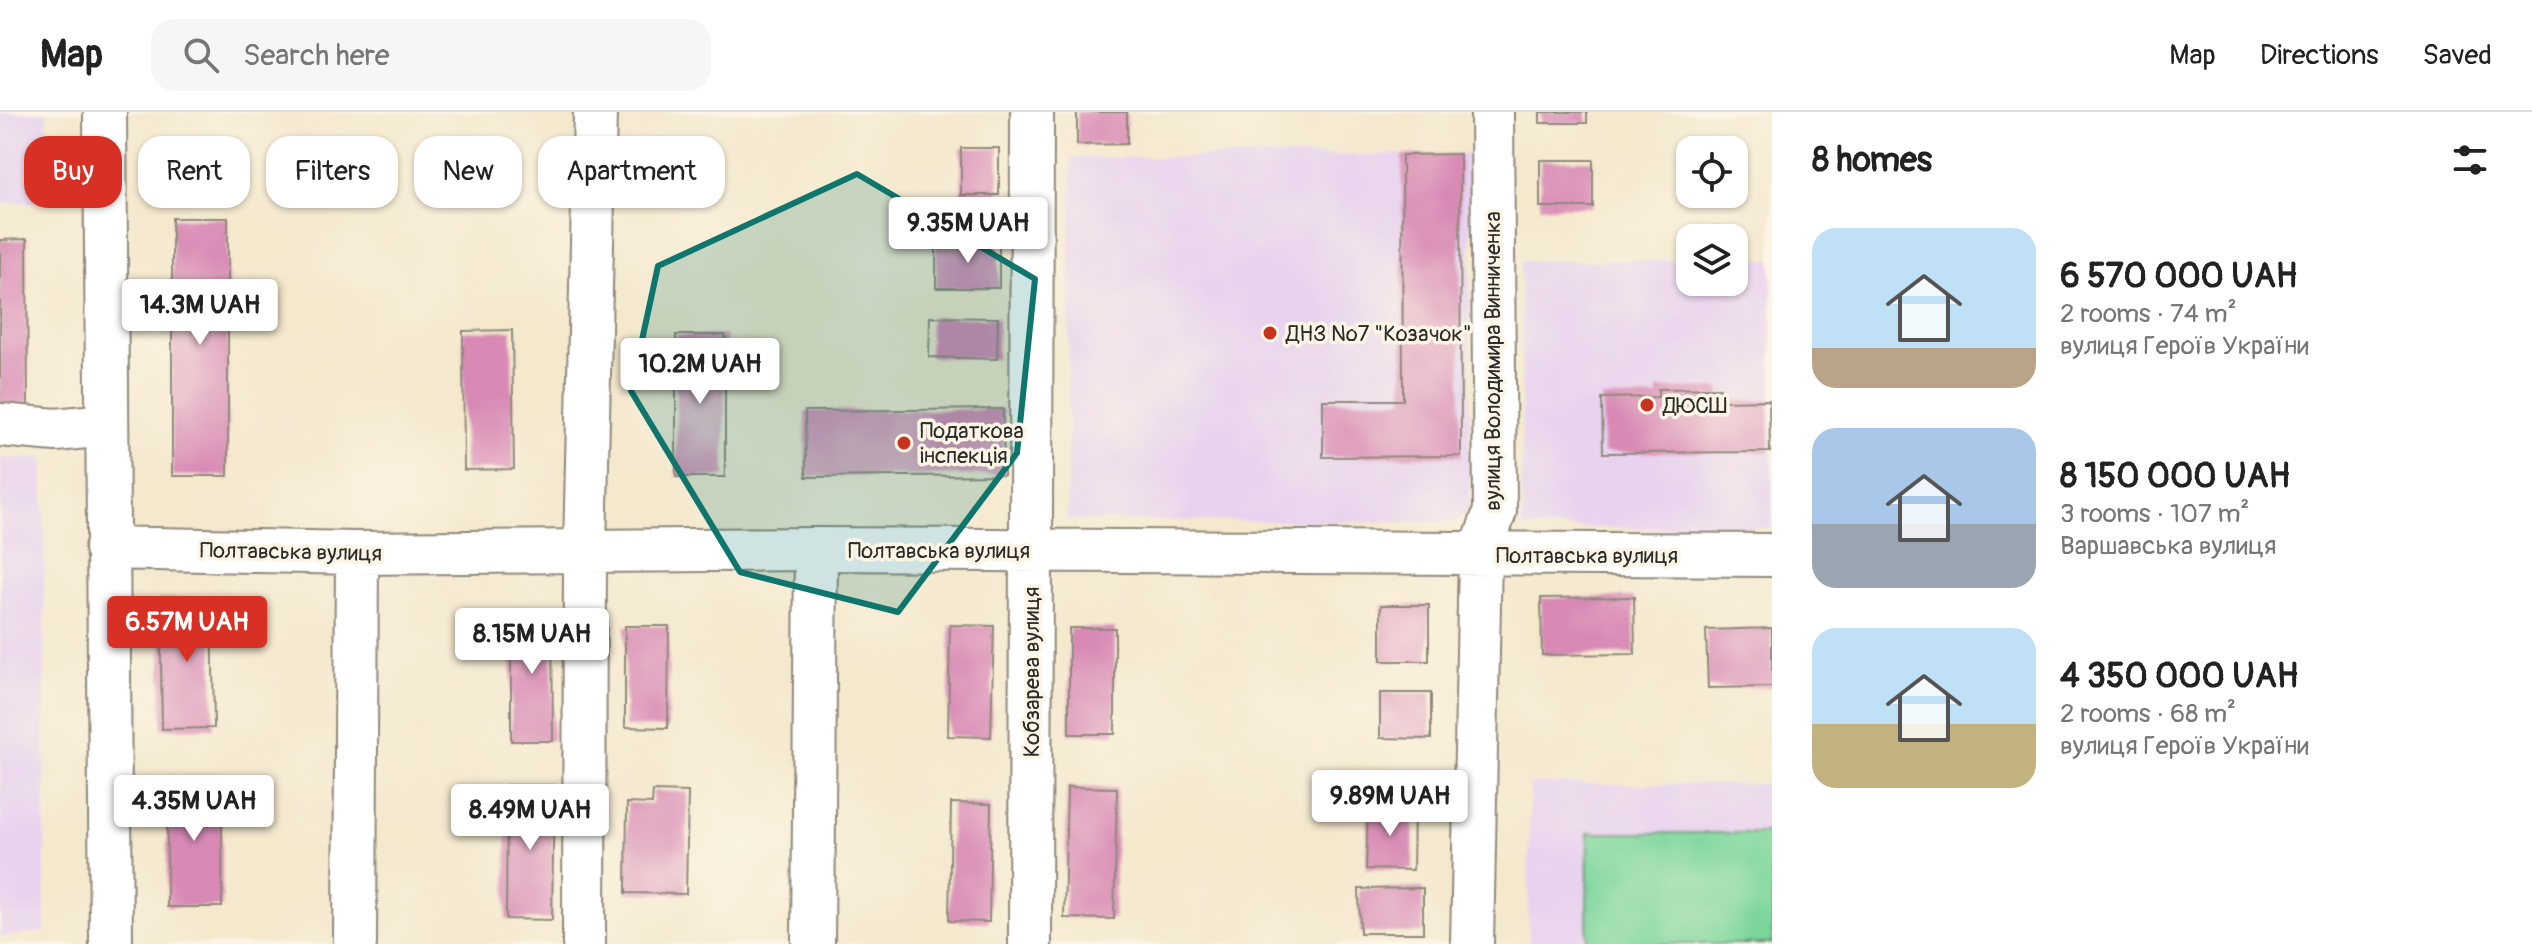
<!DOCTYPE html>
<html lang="en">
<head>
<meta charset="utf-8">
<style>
	:root { --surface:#fff; --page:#f6f6f6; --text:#222; --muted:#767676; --line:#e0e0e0; --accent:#d93025 }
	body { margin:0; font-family:Pangolin,sans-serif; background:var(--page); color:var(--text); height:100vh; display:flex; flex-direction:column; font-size:30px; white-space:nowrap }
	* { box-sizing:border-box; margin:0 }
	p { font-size:26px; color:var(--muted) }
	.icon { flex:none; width:44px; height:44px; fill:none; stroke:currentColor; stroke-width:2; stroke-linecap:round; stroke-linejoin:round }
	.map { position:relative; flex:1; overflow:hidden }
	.drawer { display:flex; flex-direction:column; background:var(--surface); width:760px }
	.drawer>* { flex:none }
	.hud { position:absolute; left:24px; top:24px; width:760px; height:72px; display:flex; gap:16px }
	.controls { position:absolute; left:1676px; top:24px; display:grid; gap:16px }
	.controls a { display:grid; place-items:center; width:72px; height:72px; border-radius:16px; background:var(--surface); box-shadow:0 2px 6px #0004; font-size:40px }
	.price { position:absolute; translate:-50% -68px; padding:0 18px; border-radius:8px; background:#fff; color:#222; font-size:26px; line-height:52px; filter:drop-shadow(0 2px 4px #0008) }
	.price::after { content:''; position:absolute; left:50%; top:48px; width:24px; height:18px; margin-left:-12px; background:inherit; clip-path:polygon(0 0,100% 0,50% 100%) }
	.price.active { background:var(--accent); color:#fff }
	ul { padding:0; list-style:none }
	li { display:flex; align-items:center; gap:24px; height:200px; padding:0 40px }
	li span { display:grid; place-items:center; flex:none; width:224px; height:160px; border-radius:24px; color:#555 }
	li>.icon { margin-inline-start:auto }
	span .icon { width:96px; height:96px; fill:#fffc; stroke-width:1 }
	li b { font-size:34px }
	h2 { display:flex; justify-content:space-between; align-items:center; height:96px; padding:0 40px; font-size:34px }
	.pill { padding:0 28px; border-radius:24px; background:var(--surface); box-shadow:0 2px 6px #0004; font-size:28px; line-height:72px }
	.pill.active { background:var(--accent); color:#fff }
	header { display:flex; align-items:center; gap:48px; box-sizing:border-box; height:112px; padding:0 40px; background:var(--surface); border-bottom:2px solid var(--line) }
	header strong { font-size:38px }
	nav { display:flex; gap:44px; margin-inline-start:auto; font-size:28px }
	.search { width:560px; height:72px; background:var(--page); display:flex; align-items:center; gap:20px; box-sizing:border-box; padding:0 28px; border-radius:24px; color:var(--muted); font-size:30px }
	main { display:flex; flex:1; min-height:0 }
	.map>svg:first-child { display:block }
	.built { fill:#e7d2ef }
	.green { fill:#7bd69c; stroke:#538064; stroke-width:2 }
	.building { fill:#d88ab5 }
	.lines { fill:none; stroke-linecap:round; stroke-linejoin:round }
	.minor-casing { stroke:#908a7c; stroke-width:46 }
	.minor { stroke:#fff; stroke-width:42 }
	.marked { fill:#0f766e; fill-opacity:0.2; stroke:#0f766e; stroke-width:6; stroke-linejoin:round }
	.poi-dot { fill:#c8321e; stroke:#fcf5e5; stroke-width:3 }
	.labels { text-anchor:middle; stroke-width:7; stroke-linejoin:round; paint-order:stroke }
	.poi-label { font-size:22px; fill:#2b2b2b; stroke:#fcf5e5; text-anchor:start }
	.street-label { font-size:22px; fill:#2b2b2b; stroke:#fcf5e5 }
</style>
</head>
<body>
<header>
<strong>Map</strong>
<div class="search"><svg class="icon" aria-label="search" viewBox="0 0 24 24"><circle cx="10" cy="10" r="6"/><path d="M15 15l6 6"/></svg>Search here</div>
<nav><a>Map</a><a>Directions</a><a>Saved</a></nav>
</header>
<main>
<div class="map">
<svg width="1772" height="832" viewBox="0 0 1772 832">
	<rect width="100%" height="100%" fill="#fcf5e5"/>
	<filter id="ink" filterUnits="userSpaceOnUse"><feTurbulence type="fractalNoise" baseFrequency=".0125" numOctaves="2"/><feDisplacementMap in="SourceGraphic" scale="16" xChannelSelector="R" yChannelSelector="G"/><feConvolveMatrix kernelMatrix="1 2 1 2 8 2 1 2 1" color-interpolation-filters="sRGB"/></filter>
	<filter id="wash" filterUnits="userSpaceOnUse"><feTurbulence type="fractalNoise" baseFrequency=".006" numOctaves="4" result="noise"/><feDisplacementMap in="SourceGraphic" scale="32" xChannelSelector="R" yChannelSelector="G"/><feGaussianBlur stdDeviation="1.8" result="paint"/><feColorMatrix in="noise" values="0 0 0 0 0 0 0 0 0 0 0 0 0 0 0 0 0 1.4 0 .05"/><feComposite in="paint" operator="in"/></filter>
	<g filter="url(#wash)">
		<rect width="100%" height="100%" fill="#f4e8cd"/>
		<path class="built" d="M0 0H47V90L0 91Z
			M1471 42 1469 396 1456 410 1067 408 1071 46Z
			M1690 148V170H1734V148H1772V416H1522L1521 149Z
			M0 346H44L45 820 0 825Z
			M1530 672H1772V832H1528Z"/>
		<path class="green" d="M1588 721H1772V832H1587Z"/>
		<g id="blocks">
			<path class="building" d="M1077 0H1127V32L1077 33Z
				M1540 0H1587V11H1540Z
				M961 36H999V83H961Z
				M1460 42 1461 344 1323 345V288H1403L1402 43Z
				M1540 48H1593V95H1540Z
				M172 106H228V364H172Z
				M27 127 28 301H0V128Z
				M936 130H999V176H936Z
				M930 205 998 206 997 247 929 245Z
				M512 218 514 357 464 358 463 219Z
				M676 223H725V365H676Z
				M1720 276V289L1769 288 1770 340 1603 341 1602 286 1658 285V277Z
				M1003 297 1004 363 806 365 805 299Z
				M1634 485 1635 542 1542 543 1541 486Z
				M212 486 214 616 162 617 160 487Z
				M1381 493H1429V549H1381Z
				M511 499H552L553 629H511Z
				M950 513 994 514 991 625 948 624Z
				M625 514H669L668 616 625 615Z
				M1069 516H1115V622H1069Z
				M1772 516V575L1708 576 1706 518Z
				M1380 581H1431V627L1380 626Z
				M167 667H222V795H167Z
				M507 673H554L552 808 506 807Z
				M1067 675 1117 676 1114 807 1064 806Z
				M653 679 688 680 686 782 626 781 627 691 652 692Z
				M951 691 991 692 989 810 949 809Z
				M1368 694 1414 695 1413 758 1366 757Z
				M1423 776V821H1360L1359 777Z"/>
		</g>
	</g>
	<g filter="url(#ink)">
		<use href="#blocks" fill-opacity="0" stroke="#908a7c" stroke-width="2"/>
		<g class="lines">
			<defs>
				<path id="minor" d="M105 0 111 832
					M0 313 56 318 106 313
					M106 436 357 441 816 437 1772 443
					M355 832 357 441
					M584 832 585 438 595 0
					M813 832 816 437
					M1030 832 1032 0
					M1472 832 1480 443 1495 399 1492 0"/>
			</defs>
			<use href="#minor" class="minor-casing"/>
			<use href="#minor" class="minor"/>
		</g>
	</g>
	<path class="marked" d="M857 62 1035 167 1017 341 898 500 740 460 631 279 658 154Z"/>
	<g class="poi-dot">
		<circle cx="1270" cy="221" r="8"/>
		<circle cx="1647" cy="293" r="8"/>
		<circle cx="904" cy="331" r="8"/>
	</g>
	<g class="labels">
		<g class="poi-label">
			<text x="1286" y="229">ДНЗ №7 "Козачок"</text>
			<text x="1663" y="301">ДЮСШ</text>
			<text x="920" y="326">Податкова<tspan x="920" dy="25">інспекція</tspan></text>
		</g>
		<g class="street-label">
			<text transform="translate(1492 249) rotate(-90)" y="8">вулиця Володимира Винниченка</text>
			<text x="939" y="446">Полтавська вулиця</text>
			<text transform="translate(291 439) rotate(1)" y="8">Полтавська вулиця</text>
			<text x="1587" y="451">Полтавська вулиця</text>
			<text transform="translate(1031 560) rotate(-90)" y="8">Кобзарева вулиця</text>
		</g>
	</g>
</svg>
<div class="controls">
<a><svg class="icon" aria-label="locate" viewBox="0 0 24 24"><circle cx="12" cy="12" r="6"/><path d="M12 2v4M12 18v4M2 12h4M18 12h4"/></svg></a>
<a><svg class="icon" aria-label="layers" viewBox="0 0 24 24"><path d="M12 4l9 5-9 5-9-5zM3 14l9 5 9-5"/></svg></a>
</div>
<b class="price" style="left:968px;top:153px">9.35M UAH</b>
<b class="price" style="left:200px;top:235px">14.3M UAH</b>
<b class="price" style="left:700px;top:294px">10.2M UAH</b>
<b class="price active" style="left:187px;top:552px">6.57M UAH</b>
<b class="price" style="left:532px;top:564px">8.15M UAH</b>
<b class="price" style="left:1390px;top:726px">9.89M UAH</b>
<b class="price" style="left:194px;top:731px">4.35M UAH</b>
<b class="price" style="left:530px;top:740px">8.49M UAH</b>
<div class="hud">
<a class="pill active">Buy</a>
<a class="pill">Rent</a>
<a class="pill">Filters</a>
<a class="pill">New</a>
<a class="pill">Apartment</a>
</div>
</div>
<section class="drawer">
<h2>8 homes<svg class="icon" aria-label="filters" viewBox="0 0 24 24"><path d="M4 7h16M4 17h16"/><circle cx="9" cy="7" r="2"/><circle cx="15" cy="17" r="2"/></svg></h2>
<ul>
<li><span style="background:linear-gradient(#bfe0f5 75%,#b9a48a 0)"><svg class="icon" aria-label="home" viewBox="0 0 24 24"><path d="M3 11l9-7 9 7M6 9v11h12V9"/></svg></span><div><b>6 570 000 UAH</b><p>2 rooms · 74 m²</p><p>вулиця Героїв України</p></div></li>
<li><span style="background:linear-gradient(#a9c7e8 60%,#9aa5b1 0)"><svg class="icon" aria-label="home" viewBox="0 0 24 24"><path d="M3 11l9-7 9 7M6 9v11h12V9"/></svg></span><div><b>8 150 000 UAH</b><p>3 rooms · 107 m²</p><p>Варшавська вулиця</p></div></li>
<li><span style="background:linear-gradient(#bfe0f5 60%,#c2b280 0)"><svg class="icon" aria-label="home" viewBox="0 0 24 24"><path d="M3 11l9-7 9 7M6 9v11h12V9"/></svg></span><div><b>4 350 000 UAH</b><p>2 rooms · 68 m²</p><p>вулиця Героїв України</p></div></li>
</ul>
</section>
</main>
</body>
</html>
